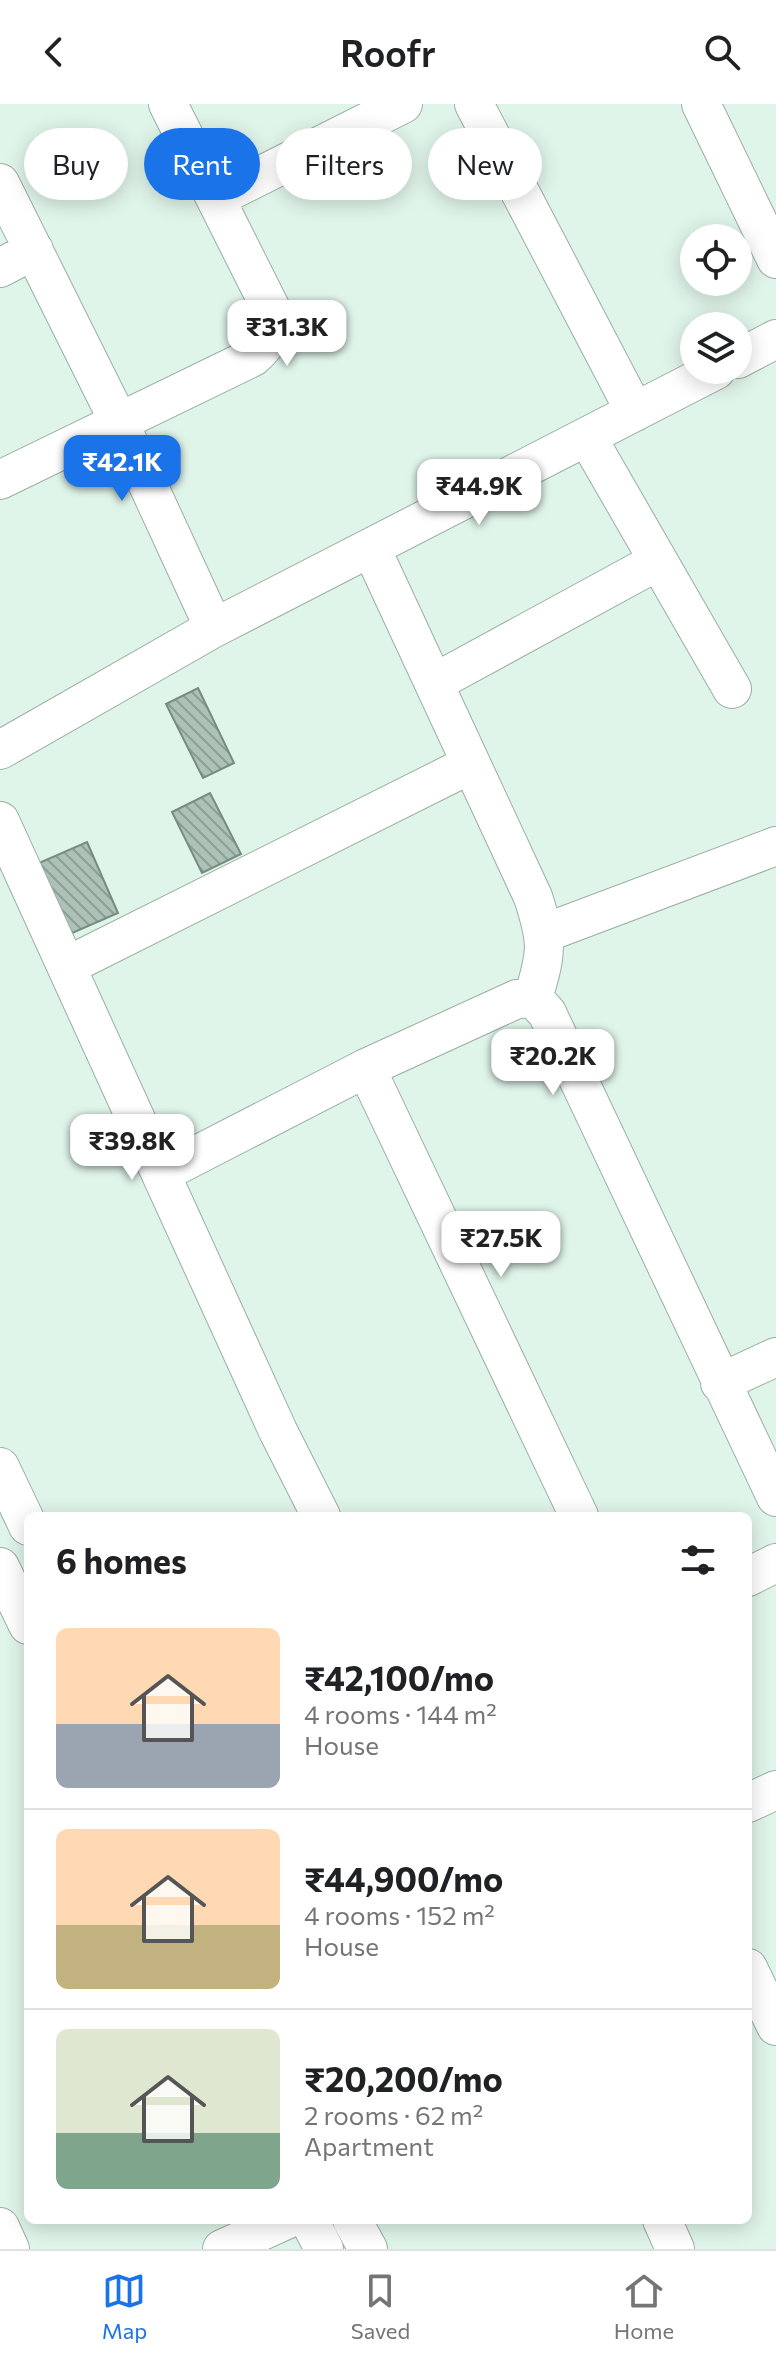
<!DOCTYPE html>
<html lang="en">
<head>
<meta charset="utf-8">
<style>
	:root { --surface:#fff; --page:#f2f2f2; --text:#202124; --muted:#757577; --line:#e0e0e0; --accent:#1a73e8 }
	body { margin:0; font-family:Commissioner,sans-serif; background:var(--page); color:var(--text); height:100vh; display:flex; flex-direction:column; font-size:30px; white-space:nowrap }
	* { box-sizing:border-box; margin:0 }
	p { font-size:26px; color:var(--muted) }
	.icon { flex:none; width:44px; height:44px; fill:none; stroke:currentColor; stroke-width:2; stroke-linecap:round; stroke-linejoin:round }
	.map { position:relative; flex:1; overflow:hidden }
	.side { position:absolute; left:24px; top:1408px; width:728px; height:712px; display:flex; flex-direction:column; background:var(--surface); border-radius:12px; box-shadow:0 4px 20px #0003 }
	.side>* { flex:none }
	.banner { position:absolute; left:24px; top:24px; width:728px; height:72px; display:flex; gap:16px }
	.fabs { position:absolute; left:680px; top:120px; display:grid; gap:16px }
	.fabs a { display:grid; place-items:center; width:72px; height:72px; border-radius:50%; background:var(--surface); box-shadow:0 4px 20px #0003; font-size:40px }
	.price { position:absolute; translate:-50% -68px; padding:0 18px; border-radius:16px; background:#fff; color:#222; font-size:26px; line-height:52px; filter:drop-shadow(0 2px 4px #0008) }
	.price::after { content:''; position:absolute; left:50%; top:48px; width:24px; height:18px; margin-left:-12px; background:inherit; clip-path:polygon(0 0,100% 0,50% 100%) }
	.price.selected { background:var(--accent); color:#fff }
	ul { padding:0; list-style:none }
	li { display:flex; align-items:center; gap:24px; height:200px; padding:0 32px }
	li+li { border-top:2px solid var(--line) }
	li span { display:grid; place-items:center; flex:none; width:224px; height:160px; border-radius:12px; color:#555 }
	li>.icon { margin-inline-start:auto }
	span .icon { width:96px; height:96px; fill:#fffc; stroke-width:1 }
	li b { font-size:34px }
	h2 { display:flex; justify-content:space-between; align-items:center; height:96px; padding:0 32px; font-size:34px }
	.tag { padding:0 28px; border-radius:36px; background:var(--surface); box-shadow:0 4px 20px #0003; font-size:28px; line-height:72px }
	.tag.selected { background:var(--accent); color:#fff }
	header { display:flex; justify-content:space-between; align-items:center; height:104px; padding:0 32px; background:var(--surface); font-size:36px; font-weight:600 }
	.tab-bar { display:flex; justify-content:space-around; align-items:center; height:112px; border-top:2px solid var(--line); background:var(--surface); font-size:22px; color:var(--muted) }
	.tab-bar a { display:grid; justify-items:center; gap:4px }
	.tab-bar .selected { color:var(--accent) }
	.map>svg:first-child { display:block }
	.building { fill:url(#building-back-hatch); stroke:#788b81; stroke-width:2 }
	.lines { fill:none; stroke-linecap:round; stroke-linejoin:round }
	.minor-casing { stroke:#9aaea3; stroke-width:40 }
	.minor { stroke:#fff; stroke-width:38 }
</style>
</head>
<body>
<header><svg class="icon" aria-label="back" viewBox="0 0 24 24"><path d="M15 5l-7 7 7 7"/></svg>Roofr<svg class="icon" aria-label="search" viewBox="0 0 24 24"><circle cx="10" cy="10" r="6"/><path d="M15 15l6 6"/></svg></header>
<div class="map">
<svg width="776" height="2145" viewBox="0 0 776 2145">
	<defs>
		<pattern id="building-back-hatch" width="6" height="6" patternUnits="userSpaceOnUse" patternTransform="scale(2)"><rect width="6" height="6" fill="#adc1b6"/><path d="M-1 5l2 2M0 0l6 6M5-1l2 2" fill="none" stroke="#8d9e95"/></pattern>
	</defs>
	<rect width="100%" height="100%" fill="#e0f5ea"/>
	<path class="building" d="M198 584 234 659 203 674 166 600Z
		M210 689 241 750 202 769 172 708Z
		M87 738 118 809 70 830 39 759Z"/>
	<g class="lines">
		<defs>
			<path id="minor" d="M474 0 635 308
				M701 0 776 155
				M0 79 119 318 214 524 0 646
				M216 94 403 0
				M0 164 34 146
				M738 255 776 235
				M587 333 732 585
				M0 376 253 253C270 238 274 229 272 207L168 0
				M371 444 533 793C548 839 547 848 533 894
				M214 524 716 266
				M434 579 658 457
				M0 717 278 1327 321 1412
				M545 829 776 742
				M67 862 471 660
				M366 964 579 1412
				M162 1069 366 964 517 895 533 894 547 909 776 1393
				M720 1279 776 1253
				M0 1363 28 1422
				M0 1463 28 1521
				M748 1473 776 1459
				M748 1699 776 1686
				M748 1864 776 1922
				M309 2116 324 2145
				M352 2116 368 2145
				M662 2116 675 2145
				M0 2123 10 2145
				M222 2145 286 2116"/>
		</defs>
		<use href="#minor" class="minor-casing"/>
		<use href="#minor" class="minor"/>
	</g>
</svg>
<div class="fabs">
<a><svg class="icon" aria-label="locate" viewBox="0 0 24 24"><circle cx="12" cy="12" r="6"/><path d="M12 2v4M12 18v4M2 12h4M18 12h4"/></svg></a>
<a><svg class="icon" aria-label="layers" viewBox="0 0 24 24"><path d="M12 4l9 5-9 5-9-5zM3 14l9 5 9-5"/></svg></a>
</div>
<b class="price" style="left:287px;top:264px">₹31.3K</b>
<b class="price selected" style="left:122px;top:399px">₹42.1K</b>
<b class="price" style="left:479px;top:423px">₹44.9K</b>
<b class="price" style="left:553px;top:993px">₹20.2K</b>
<b class="price" style="left:132px;top:1078px">₹39.8K</b>
<b class="price" style="left:501px;top:1175px">₹27.5K</b>
<div class="banner">
<a class="tag">Buy</a>
<a class="tag selected">Rent</a>
<a class="tag">Filters</a>
<a class="tag">New</a>
</div>
<section class="side">
<h2>6 homes<svg class="icon" aria-label="filters" viewBox="0 0 24 24"><path d="M4 7h16M4 17h16"/><circle cx="9" cy="7" r="2"/><circle cx="15" cy="17" r="2"/></svg></h2>
<ul>
<li><span style="background:linear-gradient(#ffd9b3 60%,#9aa5b1 0)"><svg class="icon" aria-label="home" viewBox="0 0 24 24"><path d="M3 11l9-7 9 7M6 9v11h12V9"/></svg></span><div><b>₹42,100/mo</b><p>4 rooms · 144 m²</p><p>House</p></div></li>
<li><span style="background:linear-gradient(#ffd9b3 60%,#c2b280 0)"><svg class="icon" aria-label="home" viewBox="0 0 24 24"><path d="M3 11l9-7 9 7M6 9v11h12V9"/></svg></span><div><b>₹44,900/mo</b><p>4 rooms · 152 m²</p><p>House</p></div></li>
<li><span style="background:linear-gradient(#dfe7d0 65%,#7fa58c 0)"><svg class="icon" aria-label="home" viewBox="0 0 24 24"><path d="M3 11l9-7 9 7M6 9v11h12V9"/></svg></span><div><b>₹20,200/mo</b><p>2 rooms · 62 m²</p><p>Apartment</p></div></li>
</ul>
</section>
</div>
<nav class="tab-bar">
<a class="selected"><svg class="icon" aria-label="map" viewBox="0 0 24 24"><path d="M3 6l6-2 6 2 6-2v14l-6 2-6-2-6 2zM9 4v14M15 6v14"/></svg>Map</a>
<a><svg class="icon" aria-label="saved" viewBox="0 0 24 24"><path d="M7 4h10v16l-5-4-5 4z"/></svg>Saved</a>
<a><svg class="icon" aria-label="home" viewBox="0 0 24 24"><path d="M3 11l9-7 9 7M6 9v11h12V9"/></svg>Home</a>
</nav>
</body>
</html>
